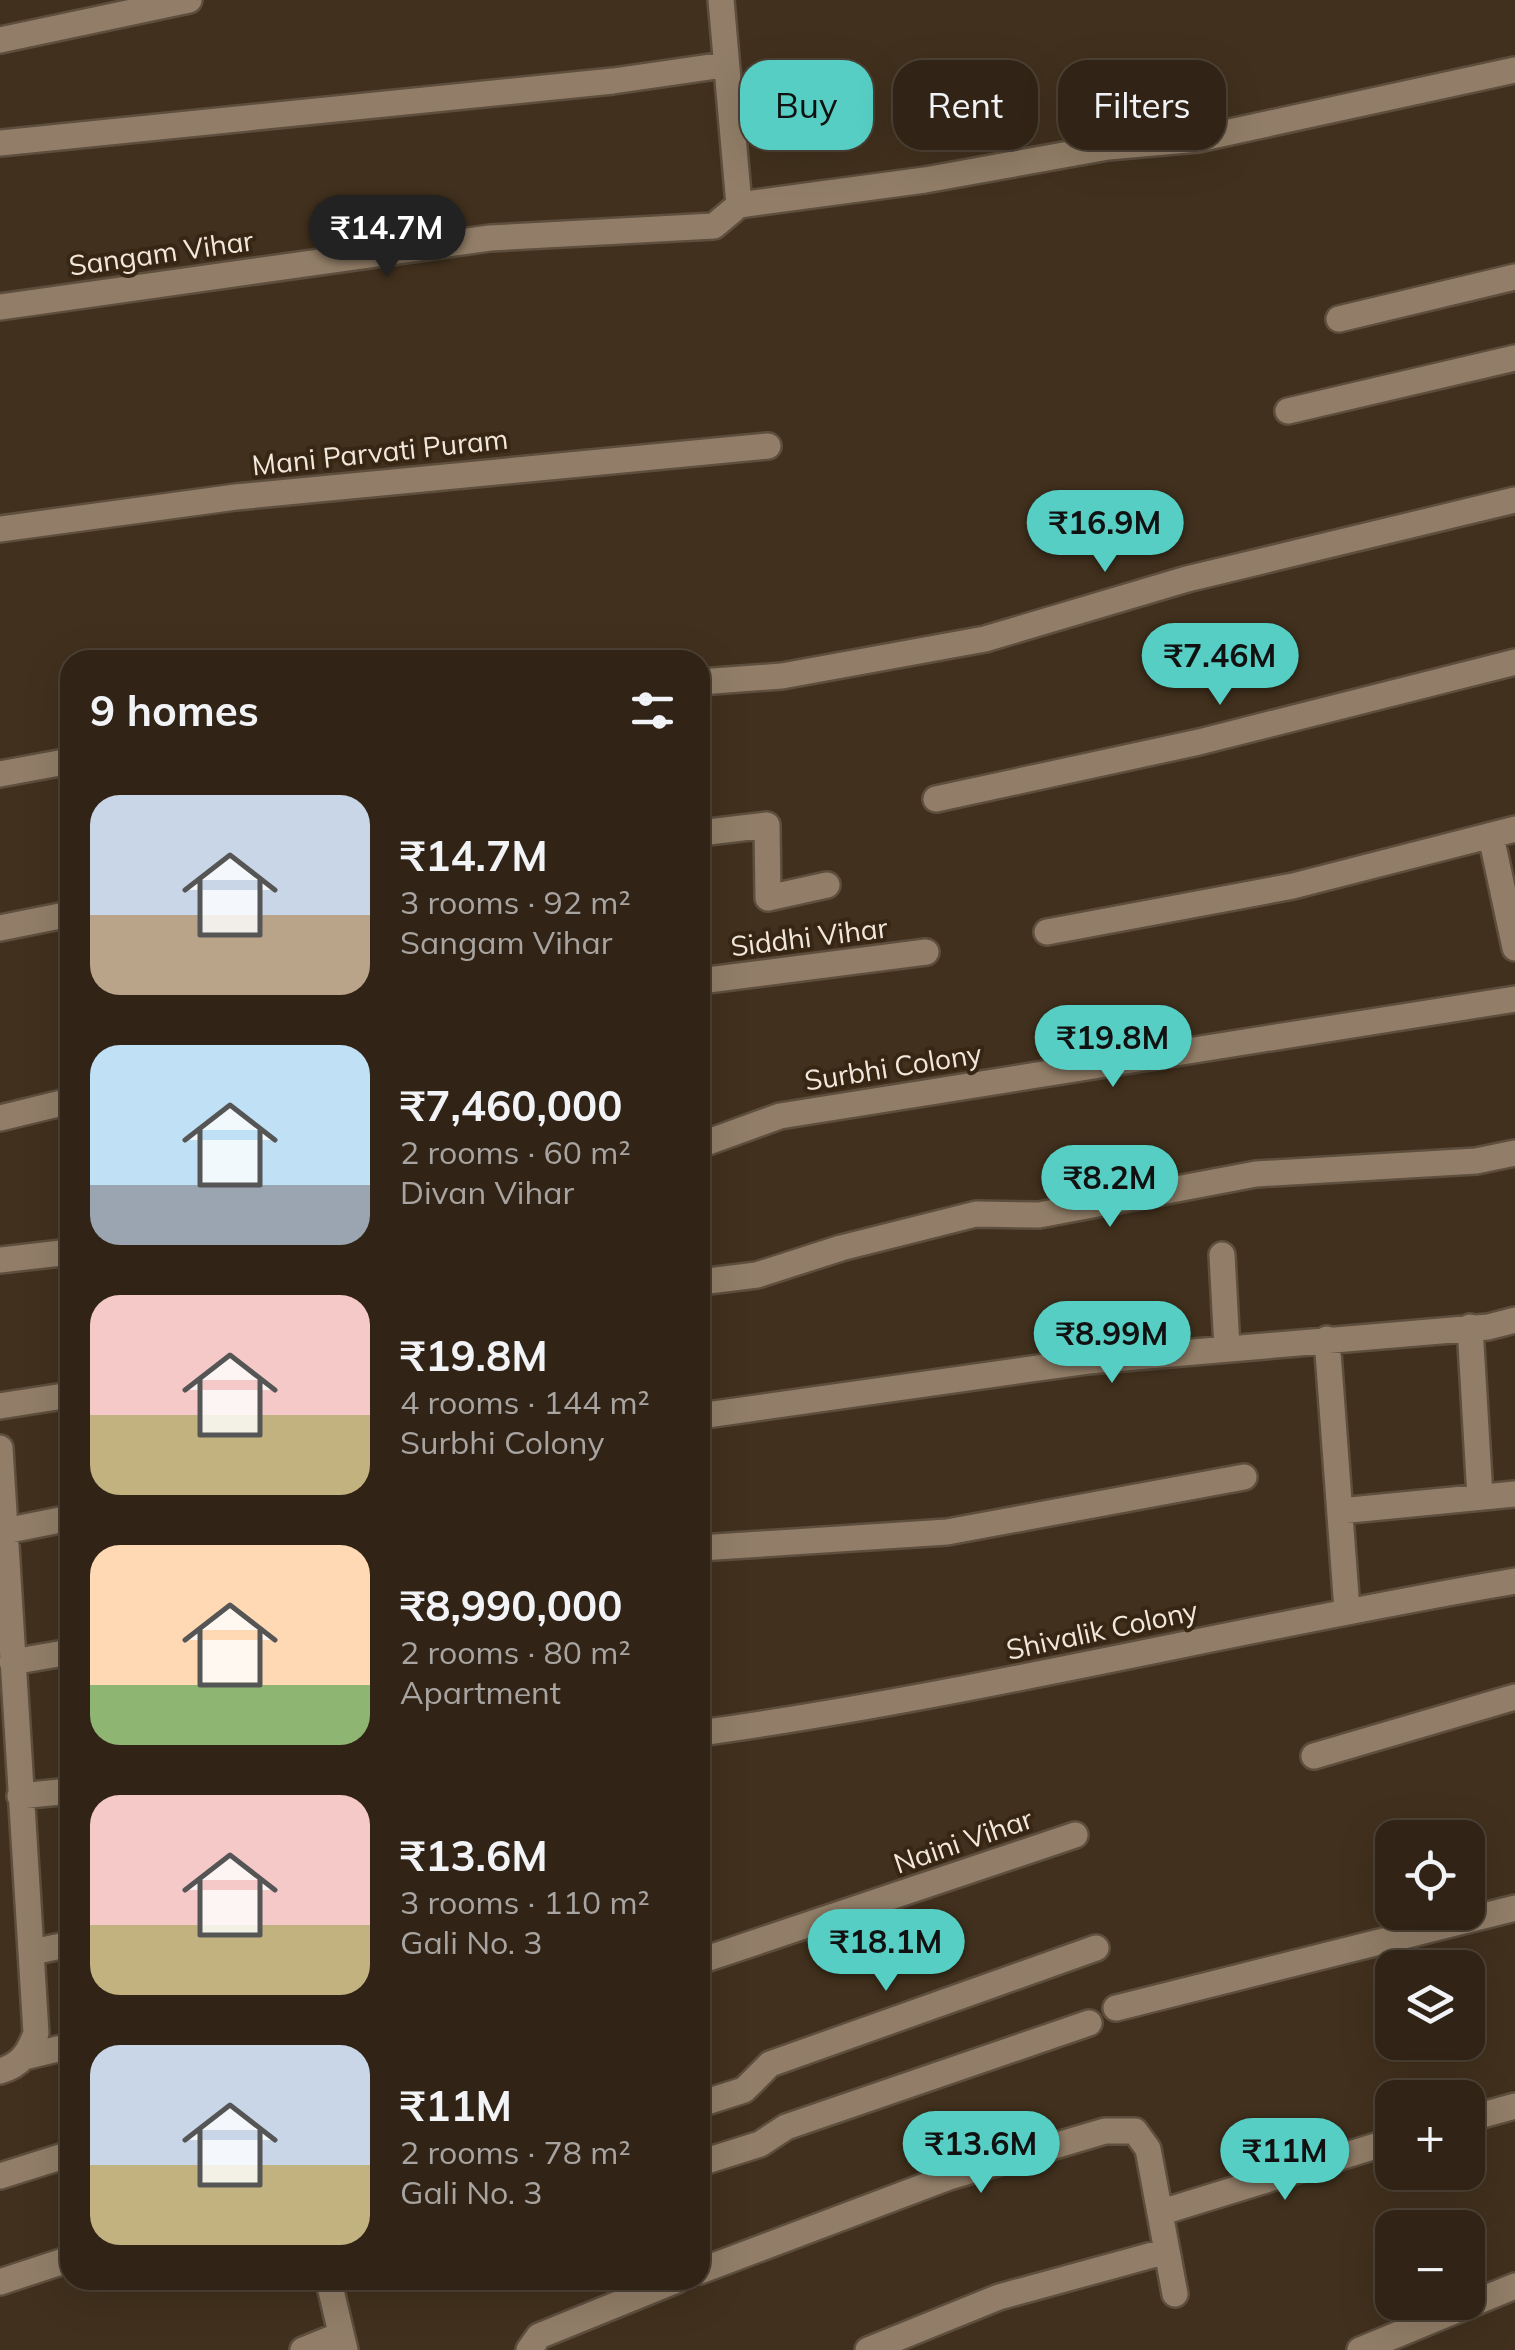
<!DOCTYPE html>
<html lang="en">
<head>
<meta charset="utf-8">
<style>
	:root { --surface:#312416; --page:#392c1f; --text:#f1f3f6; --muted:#a8a4a1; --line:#4c4135; --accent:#56cec3 }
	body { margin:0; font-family:Mulish,sans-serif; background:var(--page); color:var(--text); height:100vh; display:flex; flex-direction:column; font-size:38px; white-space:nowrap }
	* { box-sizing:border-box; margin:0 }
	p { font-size:32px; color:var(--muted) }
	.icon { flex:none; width:55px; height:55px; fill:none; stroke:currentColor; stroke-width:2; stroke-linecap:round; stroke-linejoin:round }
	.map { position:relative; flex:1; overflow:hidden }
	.side { position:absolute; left:60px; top:650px; width:650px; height:1640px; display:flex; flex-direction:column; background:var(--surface); border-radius:30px; box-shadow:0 10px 40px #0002,0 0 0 2px var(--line) }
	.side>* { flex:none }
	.hud { position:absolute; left:740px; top:60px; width:625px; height:90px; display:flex; gap:20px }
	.tools { position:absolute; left:1375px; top:1820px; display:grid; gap:20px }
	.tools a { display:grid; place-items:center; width:110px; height:110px; border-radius:20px; background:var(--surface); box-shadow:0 10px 40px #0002,0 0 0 2px var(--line); font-size:50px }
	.price { position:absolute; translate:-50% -85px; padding:0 22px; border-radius:35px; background:var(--accent); color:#111; font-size:32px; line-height:65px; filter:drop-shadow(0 2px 5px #0008) }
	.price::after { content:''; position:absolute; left:50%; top:60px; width:30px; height:22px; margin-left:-15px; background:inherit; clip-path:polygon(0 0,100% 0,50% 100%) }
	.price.current { background:#222; color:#fff }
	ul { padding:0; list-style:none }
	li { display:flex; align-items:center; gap:30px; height:250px; padding:0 30px }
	li span { display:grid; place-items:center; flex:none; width:280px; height:200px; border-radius:30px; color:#555 }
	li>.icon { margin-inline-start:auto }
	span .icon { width:120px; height:120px; fill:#fffc; stroke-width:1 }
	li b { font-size:42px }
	h2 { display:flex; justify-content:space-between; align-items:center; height:120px; padding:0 30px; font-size:42px }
	.chip { padding:0 35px; border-radius:30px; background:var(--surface); box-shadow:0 10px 40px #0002,0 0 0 2px var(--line); font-size:35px; line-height:90px }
	.chip.current { background:var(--accent); color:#111 }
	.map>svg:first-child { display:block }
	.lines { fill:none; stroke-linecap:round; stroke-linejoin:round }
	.minor-casing { stroke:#5d4e3d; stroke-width:30 }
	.minor { stroke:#927e68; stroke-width:25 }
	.labels { text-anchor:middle; stroke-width:8; stroke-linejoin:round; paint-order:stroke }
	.street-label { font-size:28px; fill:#f2e7db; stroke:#372613 }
</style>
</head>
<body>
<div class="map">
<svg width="1515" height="2350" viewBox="0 0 1515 2350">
	<rect width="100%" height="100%" fill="#41301d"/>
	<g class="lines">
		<defs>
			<path id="minor" d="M721 0 739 205
				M0 40 189 0
				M0 143 613 81 724 65
				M739 205 925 180 1108 147 1198 139 1515 70
				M0 307 490 238 714 226 739 205
				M1339 319 1515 277
				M1288 411 1515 358
				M0 529 236 497 768 446
				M700 682 782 676 985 639 1187 579 1515 500
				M0 774 70 761
				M936 799 1199 742 1515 662
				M700 833 767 825 768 898 827 885
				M1491 836 1515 948
				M0 928 70 914
				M1047 932 1293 886 1515 829
				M700 981 926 952
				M0 1118 70 1101
				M700 1145 780 1116 1515 999
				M1222 1255 1227 1348
				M0 1260 70 1252
				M700 1282 757 1275 841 1248 976 1214 1039 1215 1256 1174 1476 1161 1515 1153
				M1470 1327 1480 1497
				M1327 1339 1347 1610
				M0 1406 70 1395
				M700 1416 1088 1361 1488 1327 1515 1320
				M0 1448 36 2033C29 2053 21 2065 0 2071
				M1340 1511 1515 1494
				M0 1532 70 1518
				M700 1548 947 1532 1244 1477
				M12 1662 70 1652
				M700 1733C974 1695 1243 1627 1515 1581
				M1314 1756 1515 1697
				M20 1796 70 1791
				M33 1952 70 1944
				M700 1961 1075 1835
				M1116 2008 1515 1908
				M24 2057 70 2046
				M700 2104 744 2090 770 2064 1096 1948
				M1468 2119 1515 2106
				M700 2163 760 2144 786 2127 1089 2023
				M0 2176 70 2154
				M1162 2212 1392 2141
				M700 2271 949 2177 1105 2131H1135L1148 2149 1175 2294
				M0 2282 70 2259
				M329 2282 345 2350
				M303 2350 340 2335
				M529 2350 539 2336 677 2280
				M868 2350 999 2297 1167 2251
				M1360 2350 1515 2286"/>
		</defs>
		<use href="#minor" class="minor-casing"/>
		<use href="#minor" class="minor"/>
	</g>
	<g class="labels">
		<g class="street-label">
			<text transform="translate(161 253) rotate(-8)" y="10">Sangam Vihar</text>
			<text transform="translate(380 452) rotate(-6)" y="10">Mani Parvati Puram</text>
			<text transform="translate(809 937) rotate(-7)" y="10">Siddhi Vihar</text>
			<text transform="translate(893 1067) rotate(-9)" y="10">Surbhi Colony</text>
			<text transform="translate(1102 1630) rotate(-12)" y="10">Shivalik Colony</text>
			<text transform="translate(963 1841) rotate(-19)" y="10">Naini Vihar</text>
		</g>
	</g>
</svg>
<div class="tools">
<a><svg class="icon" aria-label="locate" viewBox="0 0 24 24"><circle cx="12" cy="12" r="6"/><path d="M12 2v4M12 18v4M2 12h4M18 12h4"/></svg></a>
<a><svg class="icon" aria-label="layers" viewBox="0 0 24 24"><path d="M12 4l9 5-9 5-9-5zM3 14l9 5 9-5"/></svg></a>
<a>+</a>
<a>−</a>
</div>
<b class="price current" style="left:387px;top:280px">₹14.7M</b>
<b class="price" style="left:1105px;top:575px">₹16.9M</b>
<b class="price" style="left:1220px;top:708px">₹7.46M</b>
<b class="price" style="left:1113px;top:1090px">₹19.8M</b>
<b class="price" style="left:1110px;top:1230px">₹8.2M</b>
<b class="price" style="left:1112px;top:1386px">₹8.99M</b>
<b class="price" style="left:886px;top:1994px">₹18.1M</b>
<b class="price" style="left:981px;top:2196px">₹13.6M</b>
<b class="price" style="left:1285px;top:2203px">₹11M</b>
<div class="hud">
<a class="chip current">Buy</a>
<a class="chip">Rent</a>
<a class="chip">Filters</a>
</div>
<section class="side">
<h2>9 homes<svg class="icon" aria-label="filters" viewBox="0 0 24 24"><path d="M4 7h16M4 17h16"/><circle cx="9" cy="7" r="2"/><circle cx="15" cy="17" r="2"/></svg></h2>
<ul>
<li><span style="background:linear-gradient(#c9d6e8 60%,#b9a48a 0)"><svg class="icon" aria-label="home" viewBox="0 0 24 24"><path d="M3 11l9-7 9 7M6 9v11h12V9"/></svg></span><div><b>₹14.7M</b><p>3 rooms · 92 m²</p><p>Sangam Vihar</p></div></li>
<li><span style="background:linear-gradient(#bfe0f5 70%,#9aa5b1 0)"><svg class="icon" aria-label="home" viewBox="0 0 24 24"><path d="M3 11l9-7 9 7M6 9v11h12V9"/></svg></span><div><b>₹7,460,000</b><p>2 rooms · 60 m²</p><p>Divan Vihar</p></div></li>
<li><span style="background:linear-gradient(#f6c9c9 60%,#c2b280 0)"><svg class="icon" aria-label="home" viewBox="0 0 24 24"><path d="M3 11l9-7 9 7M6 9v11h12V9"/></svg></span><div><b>₹19.8M</b><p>4 rooms · 144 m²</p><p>Surbhi Colony</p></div></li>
<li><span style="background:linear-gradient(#ffd9b3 70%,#8fb573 0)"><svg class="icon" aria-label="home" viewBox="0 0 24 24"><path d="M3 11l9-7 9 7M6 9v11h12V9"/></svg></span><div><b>₹8,990,000</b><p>2 rooms · 80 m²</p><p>Apartment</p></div></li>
<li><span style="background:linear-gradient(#f6c9c9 65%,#c2b280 0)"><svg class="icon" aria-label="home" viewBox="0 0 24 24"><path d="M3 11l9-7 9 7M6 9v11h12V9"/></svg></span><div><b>₹13.6M</b><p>3 rooms · 110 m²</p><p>Gali No. 3</p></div></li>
<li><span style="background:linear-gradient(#c9d6e8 60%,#c2b280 0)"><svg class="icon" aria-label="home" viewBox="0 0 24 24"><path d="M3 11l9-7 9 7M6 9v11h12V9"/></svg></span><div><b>₹11M</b><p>2 rooms · 78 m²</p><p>Gali No. 3</p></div></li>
</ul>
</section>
</div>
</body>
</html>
